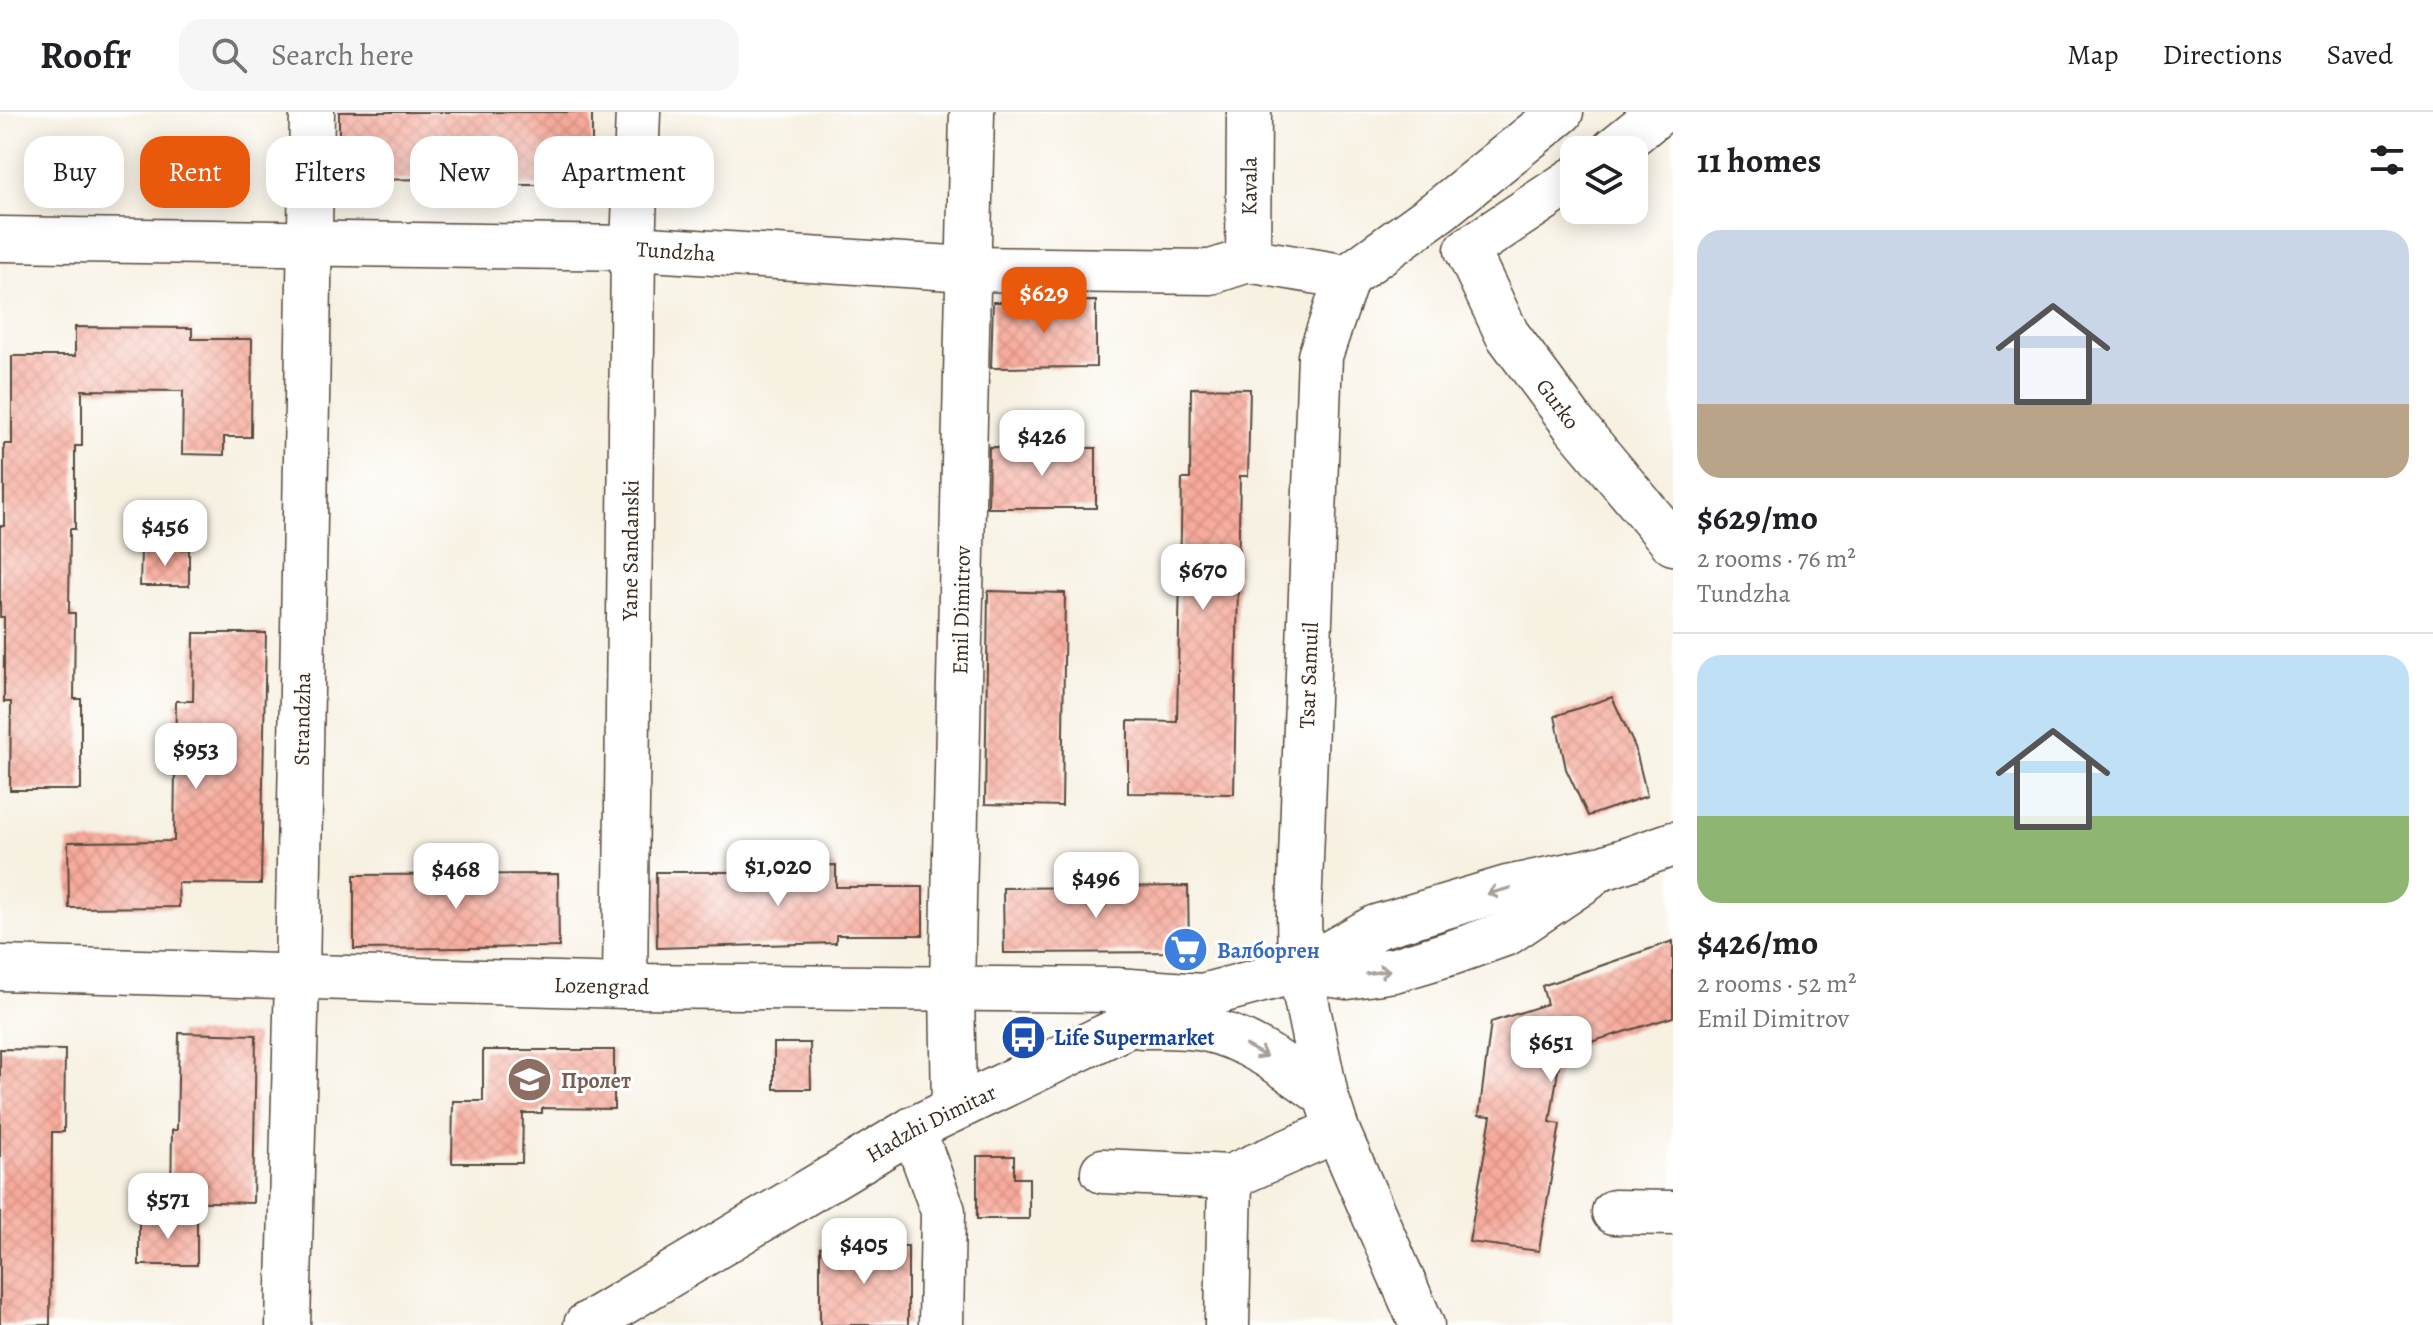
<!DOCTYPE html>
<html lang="en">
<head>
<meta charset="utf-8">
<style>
	:root { --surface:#fff; --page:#f6f6f6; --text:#202124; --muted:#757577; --line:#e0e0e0; --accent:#ea580c }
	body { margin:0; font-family:Alegreya,serif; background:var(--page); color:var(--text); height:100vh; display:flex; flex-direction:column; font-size:30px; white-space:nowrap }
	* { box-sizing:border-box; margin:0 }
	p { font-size:26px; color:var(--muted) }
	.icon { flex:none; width:44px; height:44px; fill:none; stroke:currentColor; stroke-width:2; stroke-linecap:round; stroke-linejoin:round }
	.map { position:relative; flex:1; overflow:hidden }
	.panel { display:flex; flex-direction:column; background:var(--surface); width:760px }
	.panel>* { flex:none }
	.guide { position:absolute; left:24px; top:24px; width:760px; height:72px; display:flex; gap:16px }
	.tools { position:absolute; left:1560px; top:24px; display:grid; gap:16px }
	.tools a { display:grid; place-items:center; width:88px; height:88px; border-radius:16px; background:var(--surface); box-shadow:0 4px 20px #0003; font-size:40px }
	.price { position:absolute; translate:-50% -68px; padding:0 18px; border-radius:16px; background:#fff; color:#222; font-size:26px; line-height:52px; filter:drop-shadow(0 2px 4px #0008) }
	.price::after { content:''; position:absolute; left:50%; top:48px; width:24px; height:18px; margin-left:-12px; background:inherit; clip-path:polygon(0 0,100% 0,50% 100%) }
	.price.selected { background:var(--accent); color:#fff }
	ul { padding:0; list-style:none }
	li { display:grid; align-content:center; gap:16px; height:424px; padding:0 24px }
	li+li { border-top:2px solid var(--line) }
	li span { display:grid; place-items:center; height:248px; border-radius:24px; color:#555 }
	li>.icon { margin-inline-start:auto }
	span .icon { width:144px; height:144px; fill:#fffc; stroke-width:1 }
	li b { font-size:34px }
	h2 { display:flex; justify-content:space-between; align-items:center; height:96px; padding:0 24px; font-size:34px }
	.pill { padding:0 28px; border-radius:24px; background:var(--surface); box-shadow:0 4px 20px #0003; font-size:28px; line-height:72px }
	.pill.selected { background:var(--accent); color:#fff }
	header { display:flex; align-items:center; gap:48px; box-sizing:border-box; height:112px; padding:0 40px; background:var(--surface); border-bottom:2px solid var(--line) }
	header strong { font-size:38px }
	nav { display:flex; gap:44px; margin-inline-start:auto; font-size:28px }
	.search { width:560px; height:72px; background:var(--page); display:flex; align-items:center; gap:20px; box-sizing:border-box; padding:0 28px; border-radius:24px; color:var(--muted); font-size:30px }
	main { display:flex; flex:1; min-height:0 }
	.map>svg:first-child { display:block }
	.building { fill:url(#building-cross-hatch) }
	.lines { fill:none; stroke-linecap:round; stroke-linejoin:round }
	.minor-casing { stroke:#57483b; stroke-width:47 }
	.minor { stroke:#fff; stroke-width:44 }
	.oneway { stroke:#a79f9a }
	.labels { text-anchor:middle; stroke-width:6; stroke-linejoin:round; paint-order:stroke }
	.street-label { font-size:22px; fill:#3b2a1e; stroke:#fff }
	.shop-label { font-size:22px; font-weight:bold; fill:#366cbe; stroke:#fff; text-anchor:start }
	.transit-label { font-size:22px; font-weight:bold; fill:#164399; stroke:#fff; text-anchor:start }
	.education-label { font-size:22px; font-weight:bold; fill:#785e54; stroke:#fff; text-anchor:start }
</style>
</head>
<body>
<header>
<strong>Roofr</strong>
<div class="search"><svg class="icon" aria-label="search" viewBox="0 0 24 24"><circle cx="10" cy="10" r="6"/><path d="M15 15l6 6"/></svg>Search here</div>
<nav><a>Map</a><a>Directions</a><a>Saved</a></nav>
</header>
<main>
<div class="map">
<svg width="1673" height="1213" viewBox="0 0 1673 1213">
	<defs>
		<pattern id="building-cross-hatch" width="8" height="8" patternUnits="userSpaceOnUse" patternTransform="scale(2)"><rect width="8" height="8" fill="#f7aa9b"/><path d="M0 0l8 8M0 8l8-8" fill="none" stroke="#d59285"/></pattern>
	</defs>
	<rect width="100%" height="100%" fill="#fff"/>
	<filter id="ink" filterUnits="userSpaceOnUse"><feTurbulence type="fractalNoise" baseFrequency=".0125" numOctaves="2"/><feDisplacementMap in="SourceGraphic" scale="16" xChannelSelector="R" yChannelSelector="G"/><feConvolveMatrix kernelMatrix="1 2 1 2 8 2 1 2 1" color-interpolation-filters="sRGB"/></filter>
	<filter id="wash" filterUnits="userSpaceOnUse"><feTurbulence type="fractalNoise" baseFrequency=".006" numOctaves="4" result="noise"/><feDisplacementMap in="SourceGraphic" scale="32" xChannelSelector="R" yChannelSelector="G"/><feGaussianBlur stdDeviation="1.8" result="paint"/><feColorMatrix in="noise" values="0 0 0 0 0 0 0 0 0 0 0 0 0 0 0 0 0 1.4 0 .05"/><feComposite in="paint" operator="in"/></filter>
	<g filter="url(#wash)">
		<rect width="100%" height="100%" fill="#f7f1e2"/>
		<g id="blocks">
			<path class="building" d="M339 0H592V73H503L504 66 363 68V46L339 45Z
				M1096 189V255L991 256 993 190Z
				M75 215 192 216V227H252L251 325H224V343L182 342 183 279 82 278V334H75V417H70L69 501H75L74 587H81V678H10L11 590H4V505H0V414H4V332H12V244H75Z
				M1191 276 1250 277 1248 364H1240L1234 682 1128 681V609L1177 610 1182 367H1190Z
				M989 335 1096 336V396H988Z
				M141 437H189V474H140Z
				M988 479 1065 481 1062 694 985 692Z
				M194 521H266L261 772 178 771 179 795 69 796 68 730 174 729 176 589H193Z
				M1612 585 1635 635 1647 684 1588 704 1566 657 1555 604Z
				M836 753V775H923V823H836V831L657 836 656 760H747V754Z
				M558 762 559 835 354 837V763Z
				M1188 774 1189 840 1004 841 1003 776Z
				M1673 829V905L1561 939 1550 1010 1560 1012 1539 1139 1469 1130 1491 1004 1479 1003 1491 910 1547 892 1542 874Z
				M179 921 256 923 253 1091 171 1089 172 1018H177Z
				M774 931H810L811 977H774Z
				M0 937 65 938 64 1020H52L50 1213H0Z
				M483 938H614V997L542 996V1001H523L522 1051H452L453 989H483Z
				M977 1044H1014V1066H1029V1107H977Z
				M139 1105 197 1106V1153H139Z
				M908 1134V1213H820V1135Z"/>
		</g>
	</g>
	<g filter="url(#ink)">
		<use href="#blocks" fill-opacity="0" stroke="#57483b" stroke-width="2"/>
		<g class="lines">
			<defs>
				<g id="minor">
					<path d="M1613 38 1660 0"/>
					<path id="s1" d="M1574 67 1467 138 1507 222 1575 314 1673 431"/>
					<path id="s2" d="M0 127 633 136 968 157 1211 160 1248 148 1347 165"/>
					<path id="s3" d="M1248 148 1249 0"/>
					<path id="s4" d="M0 856 625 874 1116 878 1202 884"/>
					<path d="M1300 858 1347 865 1394 858 1451 841 1507 821 1587 767"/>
					<path id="s5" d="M625 874 633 136 638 0"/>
					<path d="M1141 914C1162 914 1183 913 1204 917 1249 926 1290 958 1326 984"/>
					<path id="s6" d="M954 996 952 876 972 0"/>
					<path d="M913 1017 943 1099 941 1213"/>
					<path d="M1103 1059 1230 1065"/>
					<path d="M1614 1100 1673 1101"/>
					<path id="s7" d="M288 1213 297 865 312 0"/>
					<path id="s8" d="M586 1213 913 1017 1127 914 1202 884 1300 858 1376 815 1507 776 1603 756 1673 732"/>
					<path d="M1227 1213 1230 1065 1337 1018"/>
					<path id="s9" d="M1422 1213 1337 1018 1326 984 1300 858 1299 800 1320 244 1347 165 1441 97 1561 0"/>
				</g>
			</defs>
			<use href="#minor" class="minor-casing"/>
			<use href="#minor" class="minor"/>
		</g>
		<defs><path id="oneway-shaft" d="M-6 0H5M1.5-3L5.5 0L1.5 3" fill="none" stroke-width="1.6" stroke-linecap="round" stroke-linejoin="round" transform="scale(2)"/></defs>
		<g class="oneway">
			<use href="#oneway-shaft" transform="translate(1499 779) rotate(165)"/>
			<use href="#oneway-shaft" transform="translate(1378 860) rotate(-9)"/>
			<use href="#oneway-shaft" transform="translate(1256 939) rotate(29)"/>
		</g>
	</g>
	<defs>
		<symbol id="supermarket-disc" viewBox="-11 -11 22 22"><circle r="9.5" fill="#3f7fe0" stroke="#fff"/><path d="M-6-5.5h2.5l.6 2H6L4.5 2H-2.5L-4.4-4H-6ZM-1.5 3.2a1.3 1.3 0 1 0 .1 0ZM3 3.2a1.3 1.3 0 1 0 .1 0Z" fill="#fff"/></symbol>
		<symbol id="bus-disc" viewBox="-11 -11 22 22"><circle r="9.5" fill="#1a4fb4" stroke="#fff"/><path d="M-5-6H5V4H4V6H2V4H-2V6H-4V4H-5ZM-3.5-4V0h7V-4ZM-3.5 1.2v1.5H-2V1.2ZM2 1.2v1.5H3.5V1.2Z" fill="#fff"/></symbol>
		<symbol id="school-disc" viewBox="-11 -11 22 22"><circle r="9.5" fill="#8d6e63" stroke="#fff"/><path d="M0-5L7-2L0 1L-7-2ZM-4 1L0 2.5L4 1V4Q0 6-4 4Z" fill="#fff"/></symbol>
	</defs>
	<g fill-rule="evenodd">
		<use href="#supermarket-disc" x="1160" y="812" width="51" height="51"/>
		<use href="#bus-disc" x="998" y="900" width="51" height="51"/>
		<use href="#school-disc" x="504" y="942" width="51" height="51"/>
	</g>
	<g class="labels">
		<g class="street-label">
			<text dy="8" stroke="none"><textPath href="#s3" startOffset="74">Kavala</textPath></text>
			<text dy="8" stroke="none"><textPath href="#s2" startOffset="676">Tundzha</textPath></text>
			<text dy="8" stroke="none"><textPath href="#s1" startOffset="308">Gurko</textPath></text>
			<text dy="8" stroke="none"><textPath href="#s5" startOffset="436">Yane Sandanski</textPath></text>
			<text dy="8" stroke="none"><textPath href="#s6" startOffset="498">Emil Dimitrov</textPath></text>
			<text dy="8" stroke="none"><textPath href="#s9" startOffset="672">Tsar Samuil</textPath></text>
			<text dy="8" stroke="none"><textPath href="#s7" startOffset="606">Strandzha</textPath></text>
			<text dy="8" stroke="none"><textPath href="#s4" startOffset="602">Lozengrad</textPath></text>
			<text dy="8" stroke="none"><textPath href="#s8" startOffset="400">Hadzhi Dimitar</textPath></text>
		</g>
		<g class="shop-label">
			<text x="1217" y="846">Валборген</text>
		</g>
		<g class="transit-label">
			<text x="1054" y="933">Life Supermarket</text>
		</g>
		<g class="education-label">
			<text x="561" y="976">Пролет</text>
		</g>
	</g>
</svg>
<div class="tools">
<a><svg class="icon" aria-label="layers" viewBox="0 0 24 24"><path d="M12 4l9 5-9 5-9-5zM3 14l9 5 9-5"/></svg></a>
</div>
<b class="price selected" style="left:1044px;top:223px">$629</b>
<b class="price" style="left:1042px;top:366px">$426</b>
<b class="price" style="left:165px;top:456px">$456</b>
<b class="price" style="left:1203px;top:500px">$670</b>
<b class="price" style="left:196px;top:679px">$953</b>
<b class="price" style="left:778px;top:796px">$1,020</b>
<b class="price" style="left:456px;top:799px">$468</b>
<b class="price" style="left:1096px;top:808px">$496</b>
<b class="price" style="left:1551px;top:972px">$651</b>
<b class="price" style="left:168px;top:1129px">$571</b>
<b class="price" style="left:864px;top:1174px">$405</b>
<div class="guide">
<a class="pill">Buy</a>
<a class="pill selected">Rent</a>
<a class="pill">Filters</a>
<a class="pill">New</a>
<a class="pill">Apartment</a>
</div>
</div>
<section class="panel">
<h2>11 homes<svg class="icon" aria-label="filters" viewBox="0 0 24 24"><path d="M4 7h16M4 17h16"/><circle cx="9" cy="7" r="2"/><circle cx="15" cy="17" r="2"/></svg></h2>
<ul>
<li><span style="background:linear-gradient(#c9d6e8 70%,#b9a48a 0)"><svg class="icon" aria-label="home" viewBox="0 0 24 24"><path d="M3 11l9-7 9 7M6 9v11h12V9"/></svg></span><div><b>$629/mo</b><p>2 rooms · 76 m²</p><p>Tundzha</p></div></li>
<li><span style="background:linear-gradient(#bfe0f5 65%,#8fb573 0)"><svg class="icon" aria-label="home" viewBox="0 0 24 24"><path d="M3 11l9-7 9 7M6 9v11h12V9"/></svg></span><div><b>$426/mo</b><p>2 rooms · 52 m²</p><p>Emil Dimitrov</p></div></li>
</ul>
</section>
</main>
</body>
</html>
